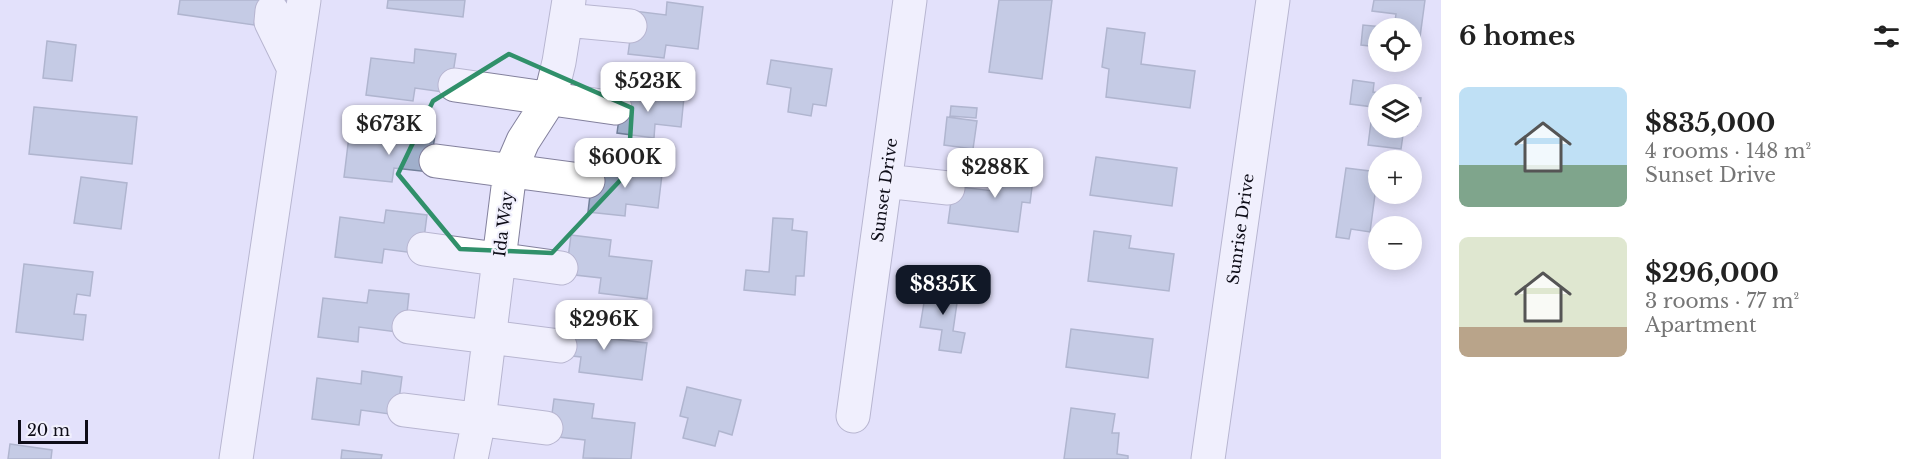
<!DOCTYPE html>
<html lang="en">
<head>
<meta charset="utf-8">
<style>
	:root { --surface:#fff; --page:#f2f2f2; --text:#222; --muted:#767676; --accent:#111827 }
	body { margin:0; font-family:"Libre Baskerville",serif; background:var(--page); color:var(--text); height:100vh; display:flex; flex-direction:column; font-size:22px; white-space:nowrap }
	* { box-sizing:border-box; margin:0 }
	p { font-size:20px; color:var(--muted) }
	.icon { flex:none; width:33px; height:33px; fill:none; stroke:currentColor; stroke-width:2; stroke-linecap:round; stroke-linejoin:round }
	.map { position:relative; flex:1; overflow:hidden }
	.side { display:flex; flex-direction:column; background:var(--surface); width:480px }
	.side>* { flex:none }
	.controls { position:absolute; left:1368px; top:18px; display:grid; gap:12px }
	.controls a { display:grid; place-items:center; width:54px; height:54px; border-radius:50%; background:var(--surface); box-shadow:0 3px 15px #0003; font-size:30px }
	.scale { position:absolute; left:18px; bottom:15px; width:70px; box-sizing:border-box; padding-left:6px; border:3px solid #0e0d18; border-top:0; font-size:16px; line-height:21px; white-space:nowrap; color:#0e0d18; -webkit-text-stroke:4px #f1f0fd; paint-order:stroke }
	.price { position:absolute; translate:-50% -51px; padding:0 14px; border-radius:12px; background:#fff; color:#222; font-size:20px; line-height:39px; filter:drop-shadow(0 2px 3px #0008) }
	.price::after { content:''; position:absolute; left:50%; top:36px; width:18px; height:14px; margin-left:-9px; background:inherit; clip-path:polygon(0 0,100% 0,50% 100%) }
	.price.selected { background:var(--accent); color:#fff }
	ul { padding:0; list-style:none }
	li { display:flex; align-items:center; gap:18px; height:150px; padding:0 18px }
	li span { display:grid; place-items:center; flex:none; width:168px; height:120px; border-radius:9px; color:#555 }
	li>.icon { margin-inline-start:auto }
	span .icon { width:72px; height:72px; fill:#fffc; stroke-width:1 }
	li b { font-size:26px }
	h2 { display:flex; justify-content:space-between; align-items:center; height:72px; padding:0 18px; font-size:26px }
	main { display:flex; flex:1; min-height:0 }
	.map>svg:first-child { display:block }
	.building { fill:#a0afcb; stroke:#717f99; stroke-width:1.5 }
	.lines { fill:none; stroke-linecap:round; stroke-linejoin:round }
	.minor-casing { stroke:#83809d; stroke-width:35 }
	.minor { stroke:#fff; stroke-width:33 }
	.marked { fill:none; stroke:#30906a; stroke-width:4.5; stroke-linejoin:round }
	.labels { text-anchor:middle; stroke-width:4.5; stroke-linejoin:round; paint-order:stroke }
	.street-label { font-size:16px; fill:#0e0d18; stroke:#f1f0fd }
</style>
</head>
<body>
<main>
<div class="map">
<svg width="1441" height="459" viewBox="0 0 1441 459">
	<rect width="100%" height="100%" fill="#e3e1fb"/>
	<path class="building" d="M180 0H294L292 14 256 8 254 25 178 14Z
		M388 0H465L463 17 387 8Z
		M999 0H1052L1042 79 989 72Z
		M1374 0H1425L1420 37 1412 35V28H1378V47L1361 45 1363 25 1394 28 1396 14 1372 11Z
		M667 2 703 7 698 49 666 45 664 58 628 54 634 11 666 15Z
		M1107 28 1145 33 1141 64 1195 71 1190 108 1106 97 1109 69 1102 67Z
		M47 41 76 45 72 81 43 78Z
		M415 49 456 54 450 93 415 88 413 101 366 95 371 58 414 63Z
		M771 60 832 69 826 106 813 104 811 116 788 112 791 88 767 84Z
		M1353 80 1374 83 1373 92 1393 94H1378V128H1404L1401 149 1368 145 1373 107 1350 104Z
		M623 90 684 97 681 127 655 124 654 138 617 133Z
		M1412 97 1421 98 1417 126 1412 125Z
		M951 106 977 108 976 118 950 116Z
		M34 107 137 117 132 164 29 154Z
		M947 117 977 121 973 149 944 145Z
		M395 130 435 134 430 172 394 168 392 182 344 177 349 136 394 142Z
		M1096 157 1177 168 1172 206 1090 195Z
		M996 159 1035 164 1030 203 1022 202 1018 232 948 223 953 186 993 191Z
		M627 162 663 166 658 208 626 204 625 216 588 212 593 170 626 174Z
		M1346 168 1378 172 1370 232 1351 229 1349 239 1336 237Z
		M81 177 127 183 121 229 74 223Z
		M386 210 427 215 422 254 384 249 382 263 335 257 340 217 384 223Z
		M773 218 793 219 792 230 807 232 804 276H796L795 295 744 290 746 270 769 272Z
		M1094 231 1131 236 1129 248 1174 254 1169 291 1088 281Z
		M571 235 611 240 609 256 652 261 647 299 599 293 601 278 566 274Z
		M24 264 93 272 90 296 77 294 74 314 86 315 83 340 16 332Z
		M927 284 959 289 953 331 965 333 961 353 939 350 942 330 920 327Z
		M369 290 409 294 405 333 359 327 358 342 318 337 323 298 367 303Z
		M568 319 607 324 605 338 647 343 642 380 579 372 581 357 563 355Z
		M1071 329 1153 339 1148 378 1066 367Z
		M362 371 402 377 397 415 361 410 359 425 312 419 317 378 361 384Z
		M687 387 741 400 732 435 719 431 715 446 683 438 688 418 680 416Z
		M554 399 594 404 592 418 635 423 631 459 583 458 585 440 549 436Z
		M1071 408 1115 414 1112 433H1119L1117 454 1128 456V459H1064Z
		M10 444 52 450 51 459H8Z
		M342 450 382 455 381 459H341Z"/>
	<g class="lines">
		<defs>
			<path id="minor" d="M272 11 271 22 294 69
				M566 20 630 26
				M455 85 615 108
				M436 161 588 181
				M885 181 948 188
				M424 249 561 268
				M409 327 560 346
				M404 410 546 428
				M853 416 910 0
				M236 459 304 0
				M471 459 479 420 510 171 523 141 550 99 559 62 569 0
				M1208 459 1273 0"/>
		</defs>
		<use href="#minor" class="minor-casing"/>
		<use href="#minor" class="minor"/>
	</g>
	<path d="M0 0H1441V459H0ZM509 54 632 108 628 172 552 253 460 249 398 174 433 101Z" fill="#e3e1fb" fill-opacity=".55" fill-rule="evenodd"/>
	<path class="marked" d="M509 54 632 108 628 172 552 253 460 249 398 174 433 101Z"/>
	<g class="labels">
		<g class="street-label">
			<text transform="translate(884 190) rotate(-82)" y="6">Sunset Drive</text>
			<text transform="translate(503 224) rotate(-83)" y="6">Ida Way</text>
			<text transform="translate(1240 229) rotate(-82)" y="6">Sunrise Drive</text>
		</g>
	</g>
</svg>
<div class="controls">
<a><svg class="icon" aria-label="locate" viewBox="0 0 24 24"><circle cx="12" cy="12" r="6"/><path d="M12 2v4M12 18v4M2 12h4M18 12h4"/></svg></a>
<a><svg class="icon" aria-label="layers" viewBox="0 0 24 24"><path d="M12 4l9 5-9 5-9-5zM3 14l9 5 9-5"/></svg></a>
<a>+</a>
<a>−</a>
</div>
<div class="scale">20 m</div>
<b class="price" style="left:648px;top:113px">$523K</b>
<b class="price" style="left:389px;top:156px">$673K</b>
<b class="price" style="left:625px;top:189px">$600K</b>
<b class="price" style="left:995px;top:199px">$288K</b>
<b class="price selected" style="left:943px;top:316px">$835K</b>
<b class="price" style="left:604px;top:351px">$296K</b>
</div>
<section class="side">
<h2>6 homes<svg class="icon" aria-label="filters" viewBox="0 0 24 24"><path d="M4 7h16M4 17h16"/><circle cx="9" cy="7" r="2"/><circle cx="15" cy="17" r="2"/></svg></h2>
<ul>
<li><span style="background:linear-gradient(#bfe0f5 65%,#7fa58c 0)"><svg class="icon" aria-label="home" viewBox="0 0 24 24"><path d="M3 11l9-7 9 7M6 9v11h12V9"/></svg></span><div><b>$835,000</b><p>4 rooms · 148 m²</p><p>Sunset Drive</p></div></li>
<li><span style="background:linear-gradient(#dfe7d0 75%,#b9a48a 0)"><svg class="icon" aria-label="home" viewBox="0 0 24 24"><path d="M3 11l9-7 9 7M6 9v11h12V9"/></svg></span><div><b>$296,000</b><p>3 rooms · 77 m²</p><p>Apartment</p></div></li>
</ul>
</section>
</main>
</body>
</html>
